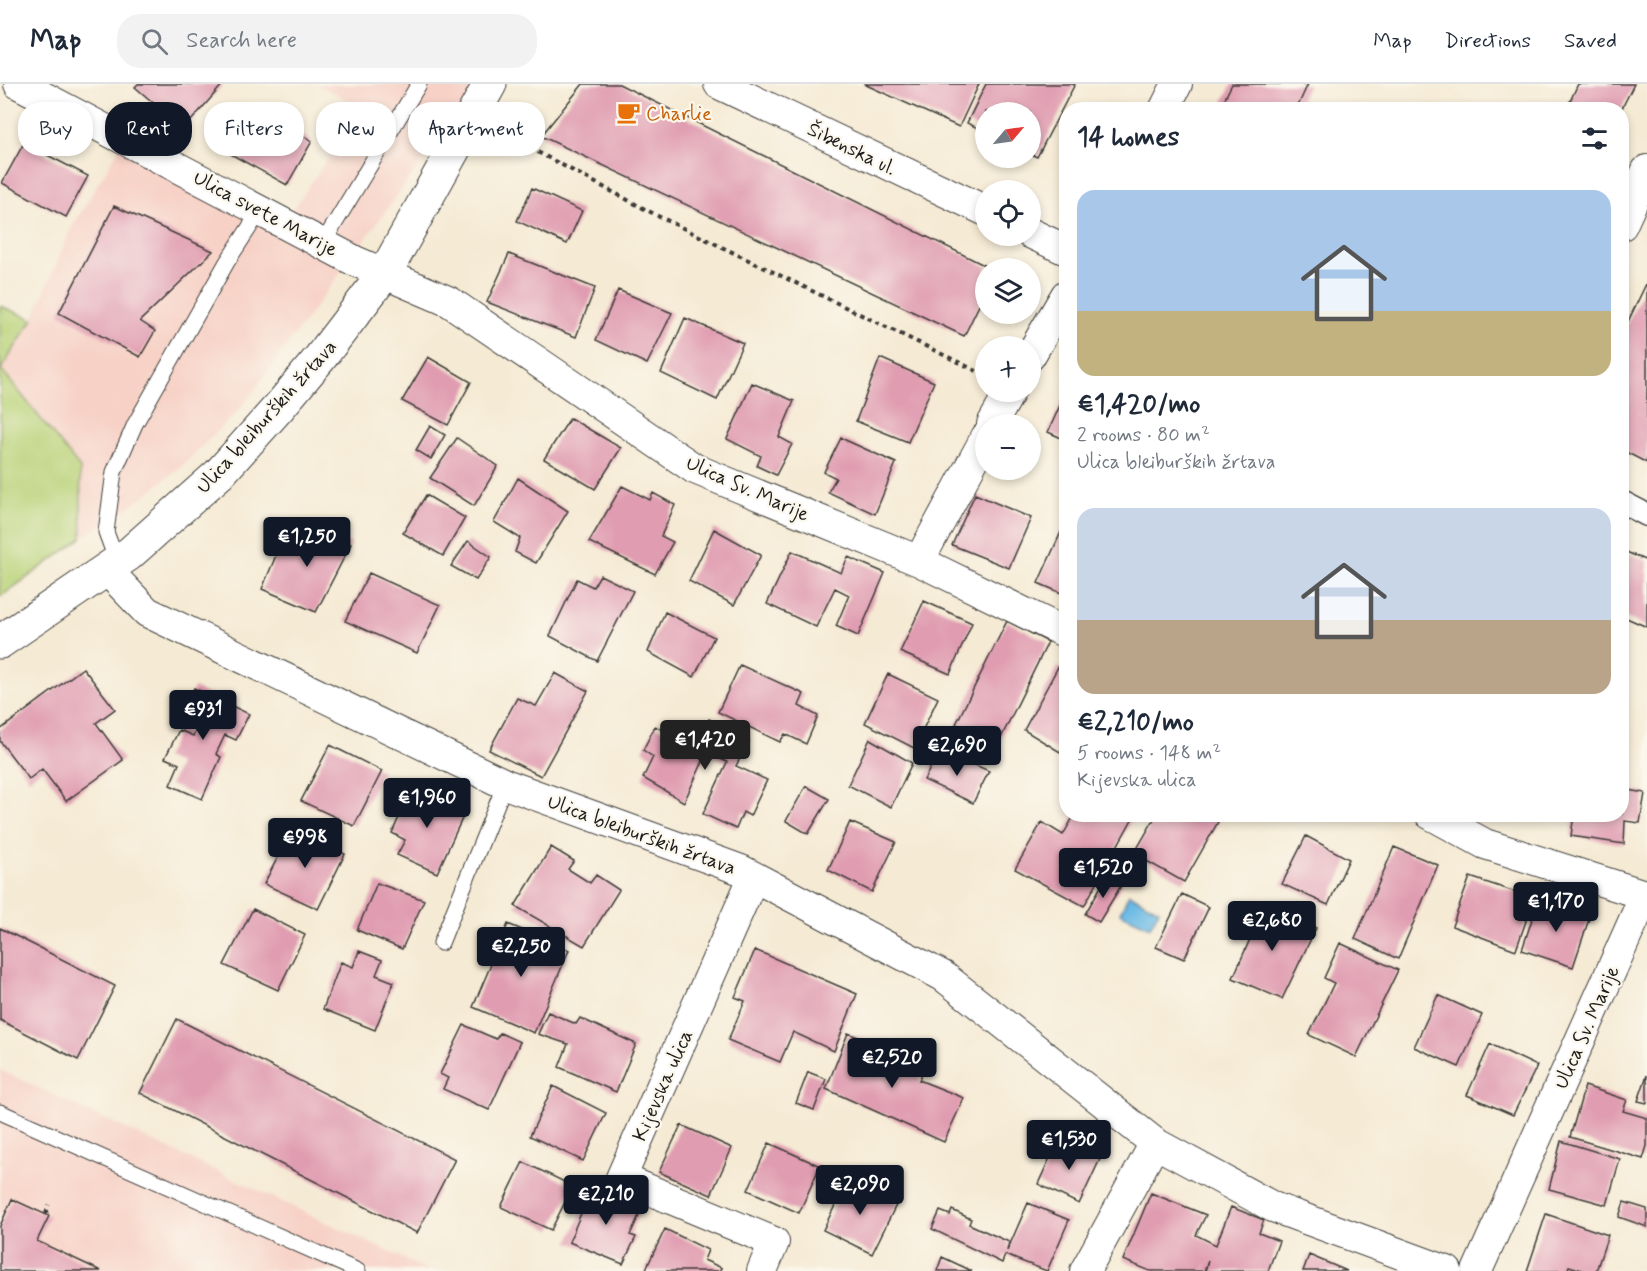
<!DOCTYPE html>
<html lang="en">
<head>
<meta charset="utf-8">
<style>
	:root { --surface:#fff; --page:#f2f2f3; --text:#1f2937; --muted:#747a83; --line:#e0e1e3; --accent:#111827 }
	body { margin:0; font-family:Mynerve,sans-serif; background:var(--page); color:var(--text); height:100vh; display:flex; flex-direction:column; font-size:22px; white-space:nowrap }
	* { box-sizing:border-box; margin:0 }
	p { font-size:20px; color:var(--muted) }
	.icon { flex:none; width:33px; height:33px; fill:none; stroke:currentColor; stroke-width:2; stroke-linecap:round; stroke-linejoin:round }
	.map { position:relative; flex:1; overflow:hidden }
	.drawer { position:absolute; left:1059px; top:18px; width:570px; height:720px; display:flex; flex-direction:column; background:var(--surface); border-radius:24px; box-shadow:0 3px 9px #0003 }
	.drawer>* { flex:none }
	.top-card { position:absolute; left:18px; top:18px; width:570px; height:54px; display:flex; gap:12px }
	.needle { width:39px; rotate:61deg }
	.buttons { position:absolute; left:975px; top:18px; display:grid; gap:12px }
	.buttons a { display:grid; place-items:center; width:66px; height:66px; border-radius:50%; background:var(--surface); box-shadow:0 3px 9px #0003; font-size:30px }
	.price { position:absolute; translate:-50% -51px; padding:0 14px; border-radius:6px; background:var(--accent); color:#fff; font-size:20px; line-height:39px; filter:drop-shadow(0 2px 3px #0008) }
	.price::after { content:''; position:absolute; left:50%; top:36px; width:18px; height:14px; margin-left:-9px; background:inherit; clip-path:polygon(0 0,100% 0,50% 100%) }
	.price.selected { background:#222; color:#fff }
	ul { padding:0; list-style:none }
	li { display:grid; align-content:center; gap:12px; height:318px; padding:0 18px }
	li span { display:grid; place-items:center; height:186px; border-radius:18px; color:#555 }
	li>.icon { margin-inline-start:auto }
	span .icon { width:108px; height:108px; fill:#fffc; stroke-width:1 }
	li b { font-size:26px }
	h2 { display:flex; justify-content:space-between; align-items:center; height:72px; padding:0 18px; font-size:26px }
	.chip { padding:0 21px; border-radius:24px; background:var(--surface); box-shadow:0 3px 9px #0003; font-size:21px; line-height:54px }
	.chip.selected { background:var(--accent); color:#fff }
	header { display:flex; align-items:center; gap:36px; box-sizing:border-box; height:84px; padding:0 30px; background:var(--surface); border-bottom:2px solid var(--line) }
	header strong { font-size:28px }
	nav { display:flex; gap:33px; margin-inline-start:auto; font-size:21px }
	.search { width:420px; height:54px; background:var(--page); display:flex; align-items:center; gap:15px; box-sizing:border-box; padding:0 21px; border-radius:24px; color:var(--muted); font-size:22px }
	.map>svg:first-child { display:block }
	.built { fill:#f7d1c6 }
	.green { fill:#b8d277; stroke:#6a774a; stroke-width:1.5 }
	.water { fill:#6bbae5; stroke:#446b80; stroke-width:1.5 }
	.building { fill:#e09cb1 }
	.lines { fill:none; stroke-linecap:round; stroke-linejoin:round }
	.service-casing { stroke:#3d3b38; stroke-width:17 }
	.pedestrian-casing { stroke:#3d3b38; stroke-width:25 }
	.minor-casing { stroke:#3d3b38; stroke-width:32 }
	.tertiary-casing { stroke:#3d3b38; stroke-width:35 }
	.path { stroke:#3d3b38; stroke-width:4; stroke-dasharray:4.5 4.5; stroke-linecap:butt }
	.service { stroke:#fff; stroke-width:15 }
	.pedestrian { stroke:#fff; stroke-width:22 }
	.minor { stroke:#fff; stroke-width:30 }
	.tertiary { stroke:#fff; stroke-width:33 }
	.labels { text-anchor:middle; stroke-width:4.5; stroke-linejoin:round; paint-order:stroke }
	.food-label { font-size:20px; fill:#c56008; stroke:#fbf7ec; text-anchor:start }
	.street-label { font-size:20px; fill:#1c1c1c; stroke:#fbf7ec }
</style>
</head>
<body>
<header>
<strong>Map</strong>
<div class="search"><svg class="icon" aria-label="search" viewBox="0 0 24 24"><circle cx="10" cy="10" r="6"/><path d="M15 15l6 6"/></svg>Search here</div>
<nav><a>Map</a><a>Directions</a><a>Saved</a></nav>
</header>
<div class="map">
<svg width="1647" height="1187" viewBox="0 0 1647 1187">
	<rect width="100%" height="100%" fill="#fbf7ec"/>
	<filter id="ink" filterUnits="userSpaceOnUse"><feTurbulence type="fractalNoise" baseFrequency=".0167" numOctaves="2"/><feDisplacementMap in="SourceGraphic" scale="12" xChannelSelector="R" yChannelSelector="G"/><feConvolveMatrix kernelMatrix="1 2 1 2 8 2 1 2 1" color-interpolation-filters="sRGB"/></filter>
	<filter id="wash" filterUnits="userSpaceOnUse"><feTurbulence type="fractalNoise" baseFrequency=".008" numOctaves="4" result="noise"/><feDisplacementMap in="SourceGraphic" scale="24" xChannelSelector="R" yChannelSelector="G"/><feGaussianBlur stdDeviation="1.35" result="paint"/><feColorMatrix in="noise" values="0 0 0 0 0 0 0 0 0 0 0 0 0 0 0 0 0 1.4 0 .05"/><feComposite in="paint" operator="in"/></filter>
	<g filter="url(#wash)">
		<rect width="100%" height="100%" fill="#f5ead4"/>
		<path class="built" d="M317 0H479L241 324 180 384 128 424 82 454 80 384 1 285 33 235 71 145 123 58 284 138 363 24Z
			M0 986 430 1187H0Z"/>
		<path class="green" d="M0 222 33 235 1 285 80 384 82 454 0 513Z"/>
		<path class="water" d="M1129 810 1159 826 1150 843 1120 829Z"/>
		<g id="blocks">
			<path class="building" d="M138 0H223L184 45 135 3Z
				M583 0H619L990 184H986V207L964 252 541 52Z
				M864 0H979L959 43Z
				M986 0H1075L1037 73 1030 70V28H986V48L967 39Z
				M1232 0H1308L1296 26H1219Z
				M1578 0H1634L1621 26H1566Z
				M255 23 312 57 287 101 227 68Z
				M24 59 88 92 66 133 2 99Z
				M532 104 582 127 567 160 517 137Z
				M114 122 213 167 140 237 155 247 140 273 59 229Z
				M509 170 595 204 576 253 487 218Z
				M1647 198V379L1622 366V250Z
				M618 206 672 229 647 280 596 256Z
				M685 234 743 259 717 316 661 289Z
				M428 273 471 298 448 341 402 317Z
				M880 274 934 298 908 358 856 337Z
				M752 299 794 317 779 353 792 360 776 391 757 382 761 372 727 355Z
				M1066 308V356L1048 348Z
				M570 334 621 364 595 405 544 375Z
				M430 342 445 351 431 375 416 366Z
				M457 354 498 382 474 422 430 394Z
				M841 354 896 379 875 430 828 408 836 394 824 388Z
				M518 394 568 427 536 479 515 468 520 454 494 438Z
				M622 402 650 416 653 409 675 421 661 452 673 458 655 490 589 458Z
				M975 410 1031 434 1009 484 952 461Z
				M426 411 465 434 443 472 403 449Z
				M308 440 351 460 316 528 262 505 277 469 285 470 292 454 299 456Z
				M714 445 761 471 734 521 689 497Z
				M1062 446 1066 447V511L1038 499Z
				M468 457 491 473 476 496 451 482Z
				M1622 466 1647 477V543L1622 532Z
				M792 467 841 489 848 473 885 489 858 552 836 542 849 511 835 504 816 543 767 520Z
				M369 489 440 521 417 569 345 537Z
				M600 491 633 507 597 577 550 552 577 495 593 503Z
				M924 517 972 539 950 590 900 568Z
				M665 528 714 553 694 593 648 568Z
				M1007 537 1048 558 998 660 956 640Z
				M740 581 804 610 799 622 818 632 806 660 785 650 780 658 718 628Z
				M1058 583 1066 587V656L1060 668 1024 646Z
				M83 584 115 625 96 639 123 676 66 717 42 685 29 695 0 657V646Z
				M555 589 588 607 541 692 489 666 517 614 536 622Z
				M888 590 938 614 914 664 865 639Z
				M194 604 249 630 236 656 225 651 216 670 221 673 202 715 170 701 179 680 165 674 179 646 193 652 198 642 180 633Z
				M709 635 749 657 736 682 767 696 750 732 743 728 736 745 703 730 727 678 707 669 684 718 643 694 653 673 643 666 655 642 696 663Z
				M870 655 912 679 891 723 848 701Z
				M330 661 382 687 354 742 301 717Z
				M946 668 989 687 973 719 924 696 935 675 942 680Z
				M413 702 466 726 437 789 397 771 405 756 392 749Z
				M806 702 829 715 808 750 786 737Z
				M1622 705 1645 709 1640 739 1625 737 1624 760 1571 752 1574 730H1622Z
				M1075 730H1135L1084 822 1015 785 1042 738 1063 751Z
				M1157 730H1204L1218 738 1184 798 1134 770Z
				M850 738 896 758 872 808 828 786Z
				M293 744 345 770 318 825 264 800Z
				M1306 752 1349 775 1328 821 1282 800Z
				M551 763 574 777 568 785 590 799 596 791 619 806 584 862 515 822Z
				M1394 763 1438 781 1398 875 1355 855Z
				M1107 792 1122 800 1099 838 1085 830Z
				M1470 793 1534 814 1516 866 1452 842Z
				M377 799 424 816 402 865 357 846Z
				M1182 810 1209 823 1184 875 1156 863Z
				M1539 814 1590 832 1573 883 1522 866Z
				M1251 824 1286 841 1290 831 1316 844 1282 915 1233 894 1250 855 1238 849Z
				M253 825 305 851 278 906 224 881Z
				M508 840 569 866 534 949 473 923Z
				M0 844 115 902 78 976 0 936Z
				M1340 859 1398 886 1356 973 1309 951 1334 899 1324 894Z
				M755 866 857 910 834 967 793 948 780 978 728 956 745 917 735 913Z
				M359 867 382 876 376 891 394 898 375 946 323 925 341 878 353 883Z
				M1438 911 1482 931 1459 983 1414 963Z
				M548 928 576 940 580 934 636 960 616 1008 559 983 568 960 538 950Z
				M177 935 455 1075 417 1149 140 1009Z
				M464 941 496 955 500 949 520 958 489 1026 443 1005 448 994 440 990Z
				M848 949 890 966 887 971 923 988 919 996 964 1014 944 1058 826 1005Z
				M1490 960 1537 982 1513 1031 1467 1011Z
				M808 988 826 995 814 1026 796 1019Z
				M1647 991V1019L1638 1017Z
				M553 1002 606 1029 583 1077 530 1052Z
				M1585 1002 1627 1016 1623 1027 1647 1034V1062L1643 1075 1570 1053Z
				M681 1041 732 1064 711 1111 659 1088Z
				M1059 1054 1100 1075 1079 1120 1038 1100Z
				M1561 1057 1620 1075 1607 1121 1549 1105Z
				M769 1059 820 1082 799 1129 748 1106Z
				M523 1078 573 1102 551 1146 501 1123Z
				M848 1095 897 1119 872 1170 823 1146Z
				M592 1103 641 1127 630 1151 636 1153 623 1180 569 1158Z
				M1151 1109 1206 1131 1196 1151 1216 1161 1231 1123 1264 1136 1259 1149 1279 1157 1268 1187H1205L1208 1177 1204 1187H1150L1123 1176Z
				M12 1115 49 1132 37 1157 101 1187H0V1142Z
				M1624 1118 1647 1125V1143L1619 1133Z
				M1028 1119 1069 1136 1047 1187 1005 1171 1002 1179 932 1145 940 1127 950 1131 952 1126 971 1135 969 1140 1009 1158 1007 1167Z
				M1546 1130 1608 1151 1596 1187H1585L1569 1182 1567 1187H1527Z
				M665 1145 708 1166 704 1176 722 1184 720 1187H645Z
				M1309 1171 1347 1187H1303Z
				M942 1173 972 1187H937Z"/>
		</g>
	</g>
	<g filter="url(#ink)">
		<use href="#blocks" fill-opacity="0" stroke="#3d3b38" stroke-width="1.5"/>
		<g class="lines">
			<defs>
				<path id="service" d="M323 159 419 0
					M117 478 106 448 114 388 135 340 227 178 260 127
					M441 859 505 700
					M0 1028 358 1187"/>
				<path id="pedestrian" d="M1622 418 1647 431"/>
				<path id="minor" d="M19 0 355 177 450 218 695 385 919 477 1066 549
					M719 0 986 127
					M1164 26 1177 0
					M1622 141 1647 86
					M1030 149 1066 166
					M1030 272 1066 211
					M992 340 1010 308
					M919 477 986 353
					M106 485 147 528 505 700 741 786 943 892 1155 1059
					M1430 730 1485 760 1645 811 1477 1187
					M753 794 621 1094 774 1158 762 1187
					M1085 1187 1155 1059 1273 1123 1447 1187"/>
				<path id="tertiary" d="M0 558 129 470 219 390 280 322 320 274 385 189 490 0"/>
			</defs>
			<use href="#service" class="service-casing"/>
			<use href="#pedestrian" class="pedestrian-casing"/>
			<use href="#minor" class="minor-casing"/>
			<use href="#tertiary" class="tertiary-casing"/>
			<path class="path" d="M498 47 658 132 985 291
				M46 1130 49 1121"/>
			<use href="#service" class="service"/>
			<use href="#pedestrian" class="pedestrian"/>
			<use href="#minor" class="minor"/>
			<use href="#tertiary" class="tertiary"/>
		</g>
	</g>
	<defs>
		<symbol id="cafe-bare" viewBox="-9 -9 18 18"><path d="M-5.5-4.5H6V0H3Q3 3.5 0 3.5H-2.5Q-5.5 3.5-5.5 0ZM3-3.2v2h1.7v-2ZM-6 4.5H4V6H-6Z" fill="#e8710a" stroke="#fbf7ec" stroke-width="2.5" paint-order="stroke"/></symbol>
	</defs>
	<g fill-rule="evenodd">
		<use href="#cafe-bare" x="612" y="12" width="33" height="33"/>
	</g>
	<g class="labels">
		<g class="food-label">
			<text x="646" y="36">Charlie</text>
		</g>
		<g class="street-label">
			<text transform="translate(852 64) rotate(26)" y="7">Šibenska ul.</text>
			<text transform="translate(266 129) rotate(28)" y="7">Ulica svete Marije</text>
			<text transform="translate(266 332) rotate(-48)" y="7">Ulica bleiburških žrtava</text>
			<text transform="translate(748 404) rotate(24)" y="7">Ulica Sv. Marije</text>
			<text transform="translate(642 750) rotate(20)" y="7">Ulica bleiburških žrtava</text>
			<text transform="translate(1586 943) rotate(-66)" y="7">Ulica Sv. Marije</text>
			<text transform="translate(662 1001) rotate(-66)" y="7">Kijevska ulica</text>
		</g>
	</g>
</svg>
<div class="buttons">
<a><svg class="needle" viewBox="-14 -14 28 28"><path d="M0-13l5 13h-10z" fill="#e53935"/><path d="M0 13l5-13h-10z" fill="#747a83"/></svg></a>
<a><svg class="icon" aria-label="locate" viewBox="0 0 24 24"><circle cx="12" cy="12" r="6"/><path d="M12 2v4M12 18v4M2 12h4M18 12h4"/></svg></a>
<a><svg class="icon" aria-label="layers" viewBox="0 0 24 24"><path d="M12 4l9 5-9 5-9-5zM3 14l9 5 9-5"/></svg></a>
<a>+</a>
<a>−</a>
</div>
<b class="price" style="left:307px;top:484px">€1,250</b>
<b class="price" style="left:203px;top:657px">€931</b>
<b class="price selected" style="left:705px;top:687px">€1,420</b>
<b class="price" style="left:957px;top:693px">€2,690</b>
<b class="price" style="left:427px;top:745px">€1,960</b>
<b class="price" style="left:305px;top:785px">€998</b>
<b class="price" style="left:1103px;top:815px">€1,520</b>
<b class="price" style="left:1556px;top:849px">€1,170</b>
<b class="price" style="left:1272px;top:868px">€2,680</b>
<b class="price" style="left:521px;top:894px">€2,250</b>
<b class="price" style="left:892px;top:1005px">€2,520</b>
<b class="price" style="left:1069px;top:1087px">€1,530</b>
<b class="price" style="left:860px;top:1132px">€2,090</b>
<b class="price" style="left:606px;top:1142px">€2,210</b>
<div class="top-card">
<a class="chip">Buy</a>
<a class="chip selected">Rent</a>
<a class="chip">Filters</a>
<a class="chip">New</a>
<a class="chip">Apartment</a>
</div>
<section class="drawer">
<h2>14 homes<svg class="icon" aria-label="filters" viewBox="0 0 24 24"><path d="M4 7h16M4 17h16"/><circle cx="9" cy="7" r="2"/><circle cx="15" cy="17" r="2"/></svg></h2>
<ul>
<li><span style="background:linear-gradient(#a9c7e8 65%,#c2b280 0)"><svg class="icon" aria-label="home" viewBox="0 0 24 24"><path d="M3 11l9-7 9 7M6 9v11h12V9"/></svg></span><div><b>€1,420/mo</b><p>2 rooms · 80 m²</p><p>Ulica bleiburških žrtava</p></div></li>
<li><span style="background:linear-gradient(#c9d6e8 60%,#b9a48a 0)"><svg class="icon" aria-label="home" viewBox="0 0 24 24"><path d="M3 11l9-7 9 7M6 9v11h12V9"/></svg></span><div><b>€2,210/mo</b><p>5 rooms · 148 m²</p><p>Kijevska ulica</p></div></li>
</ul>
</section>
</div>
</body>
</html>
